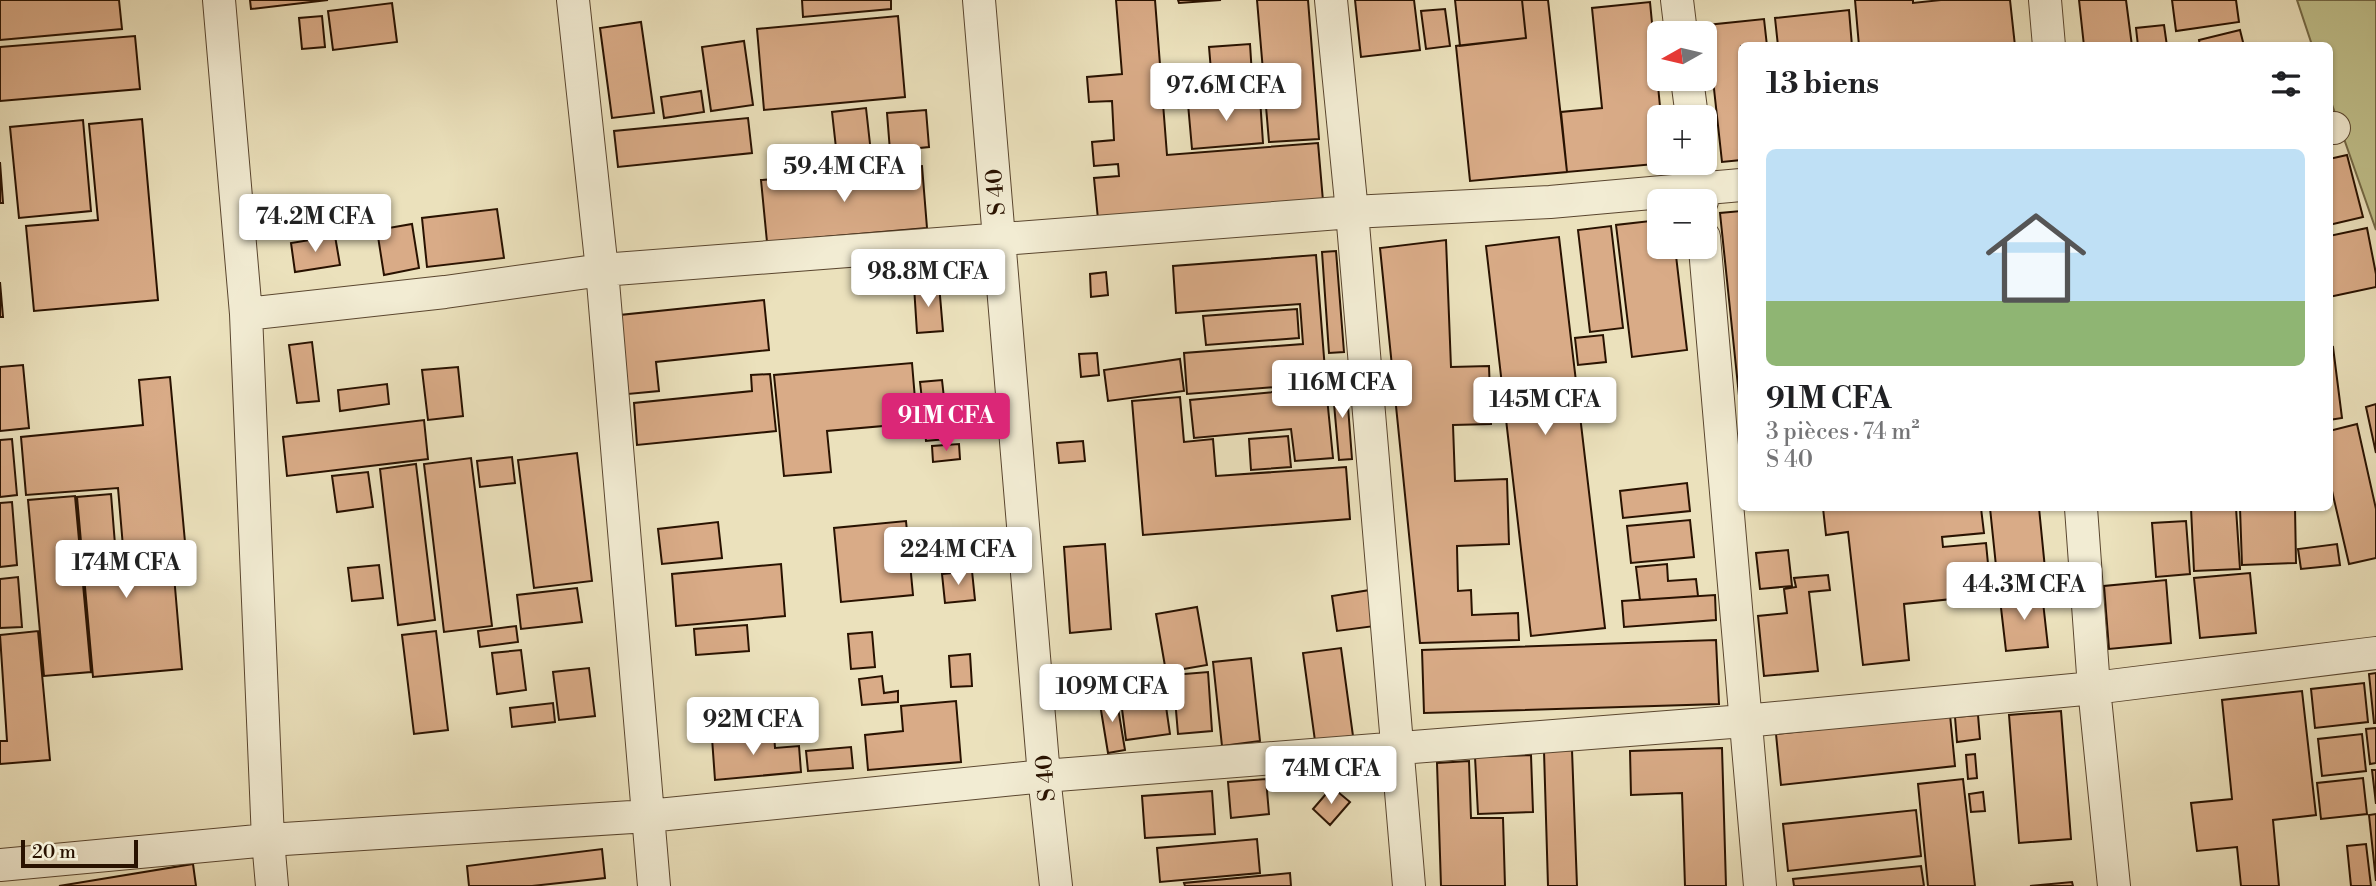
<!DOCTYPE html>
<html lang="fr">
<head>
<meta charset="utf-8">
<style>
	:root { --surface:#fff; --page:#f2f2f2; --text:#202124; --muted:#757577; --accent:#db2777 }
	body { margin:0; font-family:"Libre Bodoni",serif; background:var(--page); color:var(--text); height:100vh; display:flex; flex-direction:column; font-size:26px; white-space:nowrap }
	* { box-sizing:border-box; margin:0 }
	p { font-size:23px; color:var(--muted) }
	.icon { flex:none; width:38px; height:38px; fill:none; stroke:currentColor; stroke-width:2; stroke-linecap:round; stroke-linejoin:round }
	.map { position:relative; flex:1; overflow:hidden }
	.details { position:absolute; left:1738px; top:42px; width:595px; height:469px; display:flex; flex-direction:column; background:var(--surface); border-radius:10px; box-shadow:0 2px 5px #0004 }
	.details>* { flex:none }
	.needle { width:46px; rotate:262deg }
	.buttons { position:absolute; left:1647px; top:21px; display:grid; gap:14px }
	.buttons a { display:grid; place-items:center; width:70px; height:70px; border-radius:10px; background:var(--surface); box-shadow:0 2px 5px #0004; font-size:35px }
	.scale { position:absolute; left:21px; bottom:18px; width:117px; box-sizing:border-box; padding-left:7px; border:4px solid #291200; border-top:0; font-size:19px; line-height:24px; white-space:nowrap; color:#291200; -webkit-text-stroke:5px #f2ecd3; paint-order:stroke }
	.price { position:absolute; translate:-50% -60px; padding:0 16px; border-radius:7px; background:#fff; color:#222; font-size:23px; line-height:46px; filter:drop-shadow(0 2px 4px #0008) }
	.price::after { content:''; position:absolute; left:50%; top:42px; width:21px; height:16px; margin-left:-10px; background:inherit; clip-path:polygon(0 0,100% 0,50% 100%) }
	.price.current { background:var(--accent); color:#fff }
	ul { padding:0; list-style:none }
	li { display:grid; align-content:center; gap:14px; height:371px; padding:0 28px }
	li span { display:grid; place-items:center; height:217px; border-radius:10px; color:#555 }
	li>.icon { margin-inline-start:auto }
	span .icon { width:126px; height:126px; fill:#fffc; stroke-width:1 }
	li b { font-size:30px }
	h2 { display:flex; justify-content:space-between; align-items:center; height:84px; padding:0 28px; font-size:30px }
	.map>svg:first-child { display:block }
	.green { fill:#c0c08b; stroke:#746946; stroke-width:2 }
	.building { fill:#d9ab87; stroke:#291200; stroke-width:2 }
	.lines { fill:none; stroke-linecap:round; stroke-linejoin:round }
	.street-casing { stroke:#5a462f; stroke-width:34 }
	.street { stroke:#f2ecd3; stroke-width:32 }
	.labels { text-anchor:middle; stroke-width:5; stroke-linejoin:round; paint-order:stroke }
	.street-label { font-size:23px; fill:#291200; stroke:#f2ecd3 }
</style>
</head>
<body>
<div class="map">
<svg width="2376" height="886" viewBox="0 0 2376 886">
	<rect width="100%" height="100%" fill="#ebe1bc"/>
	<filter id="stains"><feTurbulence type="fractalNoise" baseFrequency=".00286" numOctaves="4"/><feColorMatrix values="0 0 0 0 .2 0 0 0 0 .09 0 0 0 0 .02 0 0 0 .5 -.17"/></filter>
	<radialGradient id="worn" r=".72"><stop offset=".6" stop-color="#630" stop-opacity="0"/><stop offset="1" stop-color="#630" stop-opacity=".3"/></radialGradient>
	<path class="green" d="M2297 0H2376V230L2329 96V46L2312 45Z"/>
	<path class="building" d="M0 0H119L122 29 0 40Z
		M250 0H328L251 9Z
		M802 0H891V9L803 17Z
		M1116 0H1155L1167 155 1318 143 1323 201 1098 219 1094 178 1119 176 1118 164 1094 166 1092 142 1114 140 1112 101 1089 102 1087 77 1122 74Z
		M1178 0H1221L1179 3Z
		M1257 0H1308L1319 139 1269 142Z
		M1355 0H1414L1420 50 1361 57Z
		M1455 0H1522L1526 38 1460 46Z
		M1522 0H1548L1567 172 1470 181 1456 46 1526 38Z
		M1855 0H1913V3L1941 0H2010L2015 46H1859Z
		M2079 0H2126L2132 46H2084Z
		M2172 0H2236L2239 22 2176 31Z
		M1650 2 1661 117H1659V163H1666L1567 172 1561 112 1602 108 1592 8Z
		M392 3 397 42 333 50 328 11Z
		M1445 9 1450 46 1426 49 1421 11Z
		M1849 10 1852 46H1778L1775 18Z
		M322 16 325 47 302 49 299 18Z
		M898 16 905 97 764 110 757 29Z
		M1764 19 1767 46H1741V160L1722 162 1707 25Z
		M641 22 654 113 612 118 600 28Z
		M2164 25 2167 46H2138L2136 28Z
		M2240 30 2244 46H2200L2199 40Z
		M135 36 140 89 0 101V47Z
		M744 41 753 105 711 111 702 47Z
		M1250 44 1253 91 1213 94 1209 47Z
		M1205 68 1206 93 1186 95 1185 69Z
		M701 91 704 112 664 118 661 97Z
		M1260 98 1263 143 1192 149 1188 104Z
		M866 108 871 153 837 157 832 112Z
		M926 110 929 147 890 151 887 113Z
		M748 118 752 153 618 167 614 131Z
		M142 119 158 300 34 311 26 226 98 220 89 124Z
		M83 120 91 211 19 218 10 127Z
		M2347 155 2363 217 2329 225V159Z
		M0 162 3 203H0Z
		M922 166 927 228 767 242 761 180Z
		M497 209 504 258 427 267 422 218Z
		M1741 211V415L1720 213Z
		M1659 220V247H1675L1687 350 1632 357 1616 225Z
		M412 224 419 268 384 275 377 230Z
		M1611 226 1623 328 1590 332 1578 230Z
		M2367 228 2376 274V287L2329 297V236Z
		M335 236 340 265 295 272 291 243Z
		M1559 237 1605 628 1531 636 1486 246Z
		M1446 240 1451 367 1489 366 1491 424 1453 425 1455 481 1507 479 1509 544 1457 546 1458 591 1471 590 1472 615 1518 613 1519 640 1420 643 1380 248Z
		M1336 251 1344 352 1329 353 1322 252Z
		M1316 255 1326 383 1187 394 1184 353 1303 344 1300 304 1176 313 1173 266Z
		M1106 272 1108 295 1091 297 1090 274Z
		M0 282 3 317H0Z
		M939 284 943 331 917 333 914 286Z
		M764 300 769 350 656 362 659 391 628 394 620 315Z
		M1297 309 1299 338 1206 345 1203 316Z
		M1603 335 1606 362 1578 365 1575 338Z
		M312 342 319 401 297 403 289 345Z
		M2333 347 2342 418 2329 420V348Z
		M1097 353 1099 375 1081 377 1079 354Z
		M1180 359 1184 391 1108 401 1104 370Z
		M912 363 917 423 827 431 831 472 784 476 774 375Z
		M23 365 29 428 0 431V367Z
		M458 367 463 416 428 420 422 370Z
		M770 374 776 431 637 445 634 403 752 391 751 375Z
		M170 377 185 542 123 547 118 488 26 495 21 437 143 425 139 380Z
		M942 380 946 416 924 418 920 382Z
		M1346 380 1352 459 1339 460 1332 381Z
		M387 384 389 404 340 411 338 390Z
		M1326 387 1333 458 1295 461 1291 429 1194 438 1190 400Z
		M1180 397 1184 442 1213 439 1216 476 1346 467 1350 519 1143 535 1132 401Z
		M2376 404V453L2366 407Z
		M424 420 428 459 287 476 283 437Z
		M945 421 946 439 926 441 924 423Z
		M2357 424 2376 509V558L2349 564 2329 478V431Z
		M1288 436 1291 467 1251 470 1249 439Z
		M12 439 17 495 0 497V440Z
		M1083 441 1085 461 1059 463 1057 443Z
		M959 444 960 459 933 462 932 446Z
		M577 453 592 581 534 588 518 460Z
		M512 457 515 483 480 487 477 461Z
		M471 458 492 626 444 632 424 464Z
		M416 464 435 620 398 625 380 469Z
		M368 472 373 507 337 512 332 476Z
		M1687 483 1690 511 1623 518 1620 491Z
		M111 494 116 557 172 552 182 669 93 677 77 497Z
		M75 496 91 672 44 676 28 500Z
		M12 502 17 565 0 567V503Z
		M1823 508H1981L1984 533 1942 537 1943 547 1986 543 1991 595 1904 604 1909 660 1863 665 1848 532 1826 535Z
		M1990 508H2039L2047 589 1999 595Z
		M2191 508H2236L2240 569 2194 571Z
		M2240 508H2295L2296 563 2242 565Z
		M1690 520 1694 557 1631 563 1627 526Z
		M906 521 913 595 841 602 834 528Z
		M2186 521 2190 574 2156 577 2152 523Z
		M718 522 722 558 662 564 658 529Z
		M1105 544 1111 629 1070 633 1064 547Z
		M2337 544 2340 565 2301 569 2298 549Z
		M1788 550 1792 586 1760 589 1756 553Z
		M781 564 785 616 676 626 672 574Z
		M1667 564 1668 581 1696 579 1698 596 1640 600 1636 567Z
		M379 565 383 598 352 601 348 568Z
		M972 571 975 600 945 603 942 574Z
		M2250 573 2256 633 2200 638 2194 578Z
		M1828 575 1830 590 1809 592 1818 671 1764 676 1758 616 1787 613 1784 589 1796 587 1794 578Z
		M18 577 22 627 0 628V579Z
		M2166 580 2171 643 2109 649 2104 586Z
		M577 588 582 622 521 629 517 595Z
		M1370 590 1375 626 1337 631 1332 596Z
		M2042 593 2048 647 2006 651 2000 599Z
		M1715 595 1716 620 1624 627 1622 601Z
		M1197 607 1207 665 1166 672 1156 614Z
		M747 625 749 651 696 655 694 629Z
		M516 626 518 642 480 647 478 631Z
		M38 631 50 760 0 764V741H7L0 635Z
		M436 631 448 730 414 734 402 635Z
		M872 632 875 667 851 669 848 634Z
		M1716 640 1719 704 1424 713 1422 650Z
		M1341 648 1353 736 1315 741 1303 653Z
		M521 650 526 690 497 694 492 653Z
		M970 654 972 686 951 687 949 656Z
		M1251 658 1260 741 1222 746 1213 662Z
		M589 668 595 716 559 720 553 672Z
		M1112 669 1115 688 1097 691 1095 671Z
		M1161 672 1170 734 1126 740 1118 678Z
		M1208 672 1212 731 1178 734 1173 675Z
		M2376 673V723H2374L2369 674Z
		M882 676 884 693 898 691V702L862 705 859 679Z
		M2364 683 2368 722 2315 728 2311 689Z
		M2302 691 2316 815 2273 820 2279 886H2241L2237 847 2197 851 2191 803 2232 799 2222 700Z
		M1116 696 1125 750 1108 753 1099 698Z
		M956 701 961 762 868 770 865 735 903 731 901 706Z
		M553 703 555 722 512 727 510 708Z
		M2061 711 2071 839 2019 843 2009 715Z
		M1950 715 1955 766 1781 785 1776 734Z
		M1978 715 1980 739 1957 742 1955 717Z
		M2376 728V763L2370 764 2366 729Z
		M774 733 775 748 799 746 801 772 715 780 712 738Z
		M2362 734 2366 771 2322 776 2318 739Z
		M851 747 853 768 808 771 806 751Z
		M1722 748 1726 886H1685L1682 793 1631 795 1630 751Z
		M1572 750 1577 886H1548L1544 751Z
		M1975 754 1977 778 1968 779 1966 755Z
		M1531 755 1533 812 1478 814 1475 757Z
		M1469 761 1471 818H1503L1505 886H1441L1437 763Z
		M2372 770H2376V804Z
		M2363 778 2367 814 2321 819 2317 783Z
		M1266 779 1269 814 1231 818 1228 782Z
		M1963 779 1975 886H1928L1918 784Z
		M1332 787 1350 802 1330 825 1313 809Z
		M1212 791 1215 834 1145 838 1142 796Z
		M1983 792 1985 811 1971 812 1969 794Z
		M1916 810 1921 856 1788 871 1783 824Z
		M2376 814V881L2369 815Z
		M1257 839 1260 873 1160 882 1157 848Z
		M2366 844 2371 886H2351L2347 846Z
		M602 849 605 878 532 886H469L467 866Z
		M193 864 196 886H59Z
		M1921 866 1924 886H1794L1793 879Z
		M1290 873 1291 886H1185L1184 883Z
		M2072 882 2073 886H2030Z"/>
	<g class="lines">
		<defs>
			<path id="street" d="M219 0 246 314 268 840 272 886
				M573 0 602 270 654 886
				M979 0 1044 776 1056 886
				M1331 0 1352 212 1409 886
				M1677 0 1681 33
				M2045 0 2049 46
				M1687 79 1692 117
				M2329 128H2334
				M1697 163 1702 201
				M1704 237 1760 886
				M246 314 445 292 602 270 1352 212 1550 202 1741 185
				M2081 508 2094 688 2114 886
				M0 865 268 840 648 816 1044 776 1744 721 2094 688 2376 653"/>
		</defs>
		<use href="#street" class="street-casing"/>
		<use href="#street" class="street"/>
	</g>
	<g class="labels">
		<g class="street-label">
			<text transform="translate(995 192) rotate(-95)" y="8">S 40</text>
			<text transform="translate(1045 778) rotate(-95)" y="8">S 40</text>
		</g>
	</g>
	<rect width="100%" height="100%" filter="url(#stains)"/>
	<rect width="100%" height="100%" fill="url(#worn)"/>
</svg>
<div class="buttons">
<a><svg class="needle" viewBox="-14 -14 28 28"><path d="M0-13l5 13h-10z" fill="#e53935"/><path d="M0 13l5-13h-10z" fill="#757577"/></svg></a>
<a>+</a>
<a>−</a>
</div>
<div class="scale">20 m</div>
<b class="price" style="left:1226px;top:123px">97.6M CFA</b>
<b class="price" style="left:844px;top:204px">59.4M CFA</b>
<b class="price" style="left:315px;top:254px">74.2M CFA</b>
<b class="price" style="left:928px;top:309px">98.8M CFA</b>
<b class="price" style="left:1342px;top:420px">116M CFA</b>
<b class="price" style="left:1545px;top:437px">145M CFA</b>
<b class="price current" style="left:946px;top:453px">91M CFA</b>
<b class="price" style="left:958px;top:587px">224M CFA</b>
<b class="price" style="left:126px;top:600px">174M CFA</b>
<b class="price" style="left:2024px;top:622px">44.3M CFA</b>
<b class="price" style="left:1112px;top:724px">109M CFA</b>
<b class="price" style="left:753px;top:757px">92M CFA</b>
<b class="price" style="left:1331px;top:806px">74M CFA</b>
<section class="details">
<h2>13 biens<svg class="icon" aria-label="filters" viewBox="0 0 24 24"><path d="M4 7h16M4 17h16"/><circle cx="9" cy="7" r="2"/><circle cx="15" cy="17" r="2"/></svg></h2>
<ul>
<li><span style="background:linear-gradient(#bfe0f5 70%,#8fb573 0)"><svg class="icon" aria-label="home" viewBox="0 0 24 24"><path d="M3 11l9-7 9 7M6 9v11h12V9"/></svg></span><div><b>91M CFA</b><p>3 pièces · 74 m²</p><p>S 40</p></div></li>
</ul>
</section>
</div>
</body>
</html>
